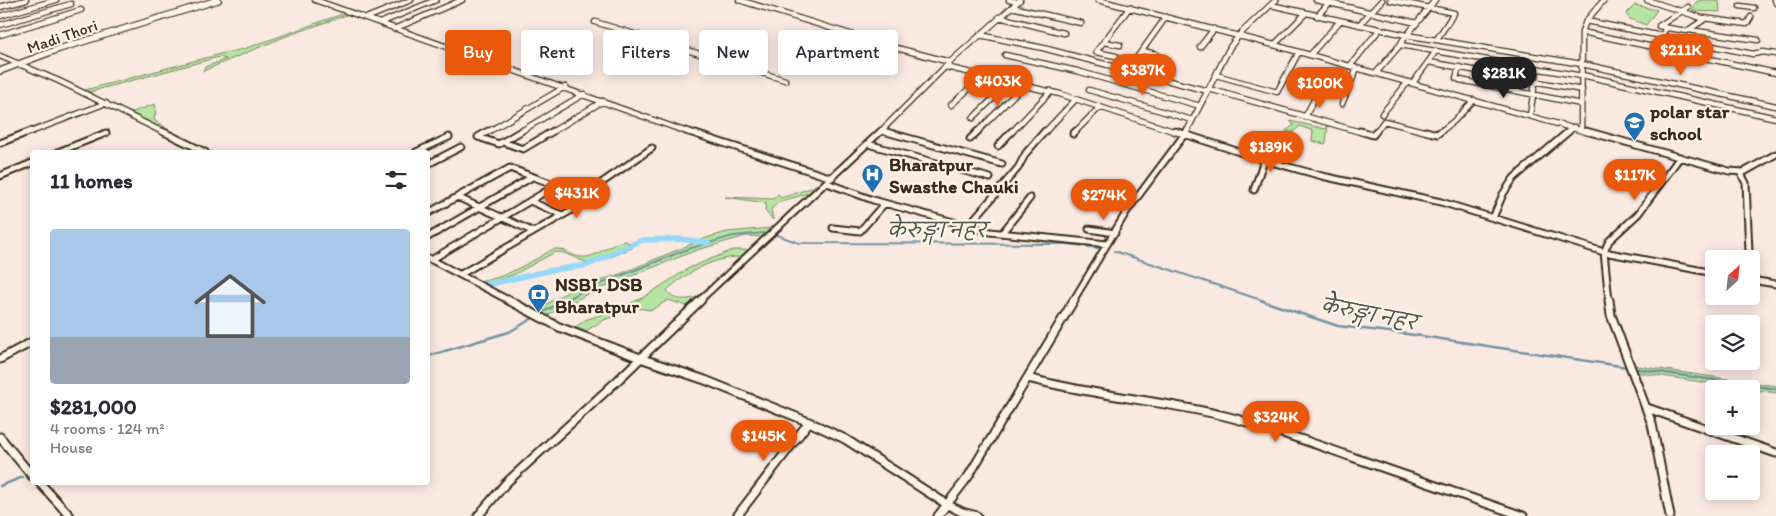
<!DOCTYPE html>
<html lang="en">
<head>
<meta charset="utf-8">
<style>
	:root { --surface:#fff; --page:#f2f2f3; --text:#2b2b33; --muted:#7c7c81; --accent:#ea580c }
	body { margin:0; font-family:Itim,"Playpen Sans Deva",sans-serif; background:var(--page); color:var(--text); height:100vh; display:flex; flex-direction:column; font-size:19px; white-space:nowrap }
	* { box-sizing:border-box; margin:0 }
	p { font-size:16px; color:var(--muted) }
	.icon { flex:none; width:28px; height:28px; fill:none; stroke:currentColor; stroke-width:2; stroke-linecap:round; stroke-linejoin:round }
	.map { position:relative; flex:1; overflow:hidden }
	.details { position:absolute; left:30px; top:150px; width:400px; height:335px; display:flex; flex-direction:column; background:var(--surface); border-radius:5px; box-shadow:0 2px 12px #0003 }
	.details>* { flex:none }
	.top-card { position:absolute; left:445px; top:30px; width:475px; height:45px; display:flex; gap:10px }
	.needle { width:32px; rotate:27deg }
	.controls { position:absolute; left:1705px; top:250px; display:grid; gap:10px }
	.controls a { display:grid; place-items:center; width:55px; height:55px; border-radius:5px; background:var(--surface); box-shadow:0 2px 12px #0003; font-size:25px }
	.price { position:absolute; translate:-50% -42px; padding:0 11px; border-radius:18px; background:var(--accent); color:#fff; font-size:16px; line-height:32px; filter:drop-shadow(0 1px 2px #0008) }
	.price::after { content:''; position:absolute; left:50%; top:30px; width:15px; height:11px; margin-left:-8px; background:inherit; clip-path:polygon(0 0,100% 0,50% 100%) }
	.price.current { background:#222; color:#fff }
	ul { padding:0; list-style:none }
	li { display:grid; align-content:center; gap:10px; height:265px; padding:0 20px }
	li span { display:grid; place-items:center; height:155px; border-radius:5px; color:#555 }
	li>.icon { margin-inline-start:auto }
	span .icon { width:90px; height:90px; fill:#fffc; stroke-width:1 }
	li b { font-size:21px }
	h2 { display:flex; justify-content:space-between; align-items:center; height:60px; padding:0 20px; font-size:21px }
	.tag { padding:0 18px; border-radius:5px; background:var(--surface); box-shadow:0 2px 12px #0003; font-size:18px; line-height:45px }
	.tag.current { background:var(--accent); color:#fff }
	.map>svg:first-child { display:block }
	.green { fill:#b6e4a2; stroke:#788760 }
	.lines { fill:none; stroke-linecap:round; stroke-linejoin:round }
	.stream-far1 { stroke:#7292a1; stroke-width:2 }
	.stream { stroke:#7292a1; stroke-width:2.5 }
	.canal { stroke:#96d8f8; stroke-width:5.5 }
	.street-far2-casing { stroke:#3b2a1e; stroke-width:7 }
	.street-far1-casing { stroke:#3b2a1e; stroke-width:9 }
	.street-casing { stroke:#3b2a1e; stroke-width:11 }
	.secondary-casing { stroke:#3b2a1e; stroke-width:8 }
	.street-far2 { stroke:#fcf5e5; stroke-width:4.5 }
	.street-far1 { stroke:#fcf5e5; stroke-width:5 }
	.street { stroke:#fcf5e5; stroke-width:7 }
	.secondary { stroke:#fcf5e5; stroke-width:5.5 }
	.labels { text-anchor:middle; stroke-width:4.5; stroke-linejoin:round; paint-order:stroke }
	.far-street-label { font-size:16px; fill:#3b2a1e; stroke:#fcf5e5 }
	.poi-label { font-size:19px; font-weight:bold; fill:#3b2a1e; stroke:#fcf5e5; text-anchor:start }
	.water-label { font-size:20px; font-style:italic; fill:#525654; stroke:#fcf5e5 }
</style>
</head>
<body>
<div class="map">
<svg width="1776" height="516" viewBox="0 0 1776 516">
	<rect width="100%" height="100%" fill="#fae9e1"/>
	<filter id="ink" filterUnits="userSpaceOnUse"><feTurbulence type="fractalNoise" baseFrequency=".02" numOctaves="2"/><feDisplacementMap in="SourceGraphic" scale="10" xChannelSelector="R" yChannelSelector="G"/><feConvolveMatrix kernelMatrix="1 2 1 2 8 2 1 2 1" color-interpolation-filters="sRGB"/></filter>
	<g filter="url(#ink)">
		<path class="green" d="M1701 0H1719L1720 12 1692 11 1696 2Z
			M1635 5 1657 10 1646 25 1630 19 1626 14Z
			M345 13 349 14 284 37 203 71 205 67 226 59 219 57 89 92 85 90 220 54 244 49Z
			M155 104 156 110 154 120 165 127 161 129 130 113Z
			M1290 121 1326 129 1328 125 1326 142 1325 144 1312 141 1313 131 1300 126 1292 133 1286 131 1294 125Z
			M817 184 809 193 779 202 771 209 773 220 765 211 766 203 725 197 773 199 778 194 781 198 811 188Z
			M772 228 762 237 746 236 697 250 589 293 544 317 535 311 569 291 620 274 706 238 727 232Z
			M624 241 634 244 632 248 592 265 564 253 555 252 515 274 487 284 480 281C500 280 520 267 538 258 543 255 550 250 555 249 565 248 572 257 581 257 596 259 610 243 624 241Z
			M733 250H748L740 257C714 257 686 273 667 290 675 302 685 300 698 297L687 306 668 300 652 310 635 308 604 320 584 332 573 329 585 320 618 309 644 297 689 268Z
			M1631 365 1776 386V393L1634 372Z"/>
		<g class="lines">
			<path class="stream-far1" d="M777 235 799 243 1068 244 1098 248
				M1114 251 1264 301
				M564 301 583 291 688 249 733 236 764 233"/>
			<path class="stream" d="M1260 300 1338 326 1415 335 1627 367
				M545 311 566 300
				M428 356 509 332 535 317
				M1638 369 1776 389
				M0 486 23 477"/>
			<path class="canal" d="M481 283 491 284 547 271 588 265 642 240 681 239 708 243"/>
			<defs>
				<path id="street-far2" d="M315 0 690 133
					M739 0 889 46 950 62
					M1009 0 1018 2
					M1098 0 1274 45 1590 133
					M1316 0 1417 23
					M1390 0 1454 13 1437 39
					M1647 0 1705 19 1687 31 1668 28 1665 29 1663 34 1659 35
					M1775 0 1776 3
					M1271 5 1406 35 1582 64 1776 106
					M1740 6 1754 8
					M0 7 26 0
					M1012 7 1081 23
					M0 16 56 0
					M1317 16 1330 2
					M999 17 1064 33
					M366 18 411 0
					M1704 18 1747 24 1751 17
					M1586 21 1753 54 1763 52 1776 54
					M595 22 785 80
					M380 23 436 0
					M0 25 71 4
					M1359 25 1382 0
					M1668 28 1659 26 1688 7
					M394 29 462 0
					M1689 30 1758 40
					M1582 32 1776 73
					M1408 34 1435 0
					M0 35 81 10
					M980 35 1043 48 1208 91
					M1406 35 1400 45 1582 76
					M1104 42 1120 45
					M1274 45 1306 13
					M1200 47 1214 29
					M1142 51 1156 54
					M1005 55 1077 71 1200 106
					M1310 55 1340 21
					M0 56 59 81 165 133
					M1116 56 1096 52 1130 7
					M1136 59 1166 17
					M1429 62 1582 90
					M1350 66 1379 30
					M946 67 1060 94 1179 133
					M1459 67 1456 78 1460 80 1581 104
					M1376 73 1400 45
					M1216 75 1277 92 1299 52
					M1582 75 1776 118
					M1413 83 1436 51
					M1209 89 1364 133
					M1089 90 1192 120
					M1342 104 1357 68
					M951 105 983 76
					M1382 114 1408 82
					M1530 115 1537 69
					M1305 117 1318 92
					M973 118 1010 82
					M1581 129 1582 32 1586 21 1604 0
					M882 131 888 133
					M28 133 106 103
					M486 133 565 87
					M518 133 584 94
					M550 133 603 101
					M879 133 950 62 1020 0
					M976 133 1024 85
					M1011 133 1051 91
					M1044 133 1076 99
					M1074 133 1100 107
					M1186 133 1230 47 1241 33 1276 0
					M1375 133 1384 121 1431 133
					M1439 133 1454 121 1474 100
					M1567 133 1574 127"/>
				<path id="street-far1" d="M162 131 205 152
					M488 131 478 137 499 144 521 131
					M686 131 832 178
					M883 131 1002 164
					M1175 131 1264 160 1322 176 1441 202 1604 252 1714 273
					M1360 131 1373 135 1376 131
					M1426 131 1437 134 1441 131
					M1586 131 1729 171 1744 172 1776 154
					M1073 134 1076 131
					M970 139 978 131
					M503 142 523 149 553 131
					M0 143 31 131
					M868 144 990 178
					M998 146 1012 131
					M58 152 106 133
					M416 152 449 137
					M428 164 461 147
					M1740 172 1746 183 1749 252
					M0 176 32 163
					M827 183 873 200 990 232 1107 244
					M1254 190 1264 160
					M457 197 534 232
					M581 197 652 148
					M530 201 562 215
					M428 213 510 168C536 179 564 186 589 200L461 274
					M1493 218 1503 194 1514 178 1569 131
					M968 226 1018 168 1026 153 1045 131
					M833 228 860 231 884 204
					M1089 229 1115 233
					M1002 233 1030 198
					M428 237 532 177
					M428 258 510 301
					M431 260 555 186
					M1751 280 1776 284
					M699 301 881 131
					M1073 301 1127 211 1187 131
					M1609 301 1604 252 1609 241 1638 214 1680 157"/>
				<path id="street" d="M508 300 559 327 640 358 705 380 809 422 845 439 948 505 962 512 977 516
					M1609 300 1611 315 1652 424 1670 516
					M0 359 32 342
					M1028 378C1093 396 1160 400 1225 416 1269 427 1312 443 1355 458 1411 477 1467 497 1523 516
					M1647 408 1776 453
					M0 437 32 476
					M39 482 70 516
					M478 516 506 483 618 380 701 300
					M737 516 809 422
					M938 516 968 477 1074 300"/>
				<path id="secondary" d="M0 71 59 49 218 0"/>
			</defs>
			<use href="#street-far2" class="street-far2-casing"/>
			<use href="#street-far1" class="street-far1-casing"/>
			<use href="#street" class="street-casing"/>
			<use href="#secondary" class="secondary-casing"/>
			<use href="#street-far2" class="street-far2"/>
			<use href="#street-far1" class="street-far1"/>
			<use href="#street" class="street"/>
			<use href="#secondary" class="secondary"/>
		</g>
	</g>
	<defs>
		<symbol id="school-pin" viewBox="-11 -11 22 30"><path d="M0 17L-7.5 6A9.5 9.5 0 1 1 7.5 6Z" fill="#1f6fb2" stroke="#fcf5e5"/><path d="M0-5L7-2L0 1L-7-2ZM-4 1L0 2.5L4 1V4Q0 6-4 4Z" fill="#fff"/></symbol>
		<symbol id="hospital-pin" viewBox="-11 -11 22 30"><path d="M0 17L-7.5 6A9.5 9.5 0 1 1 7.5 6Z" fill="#1f6fb2" stroke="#fcf5e5"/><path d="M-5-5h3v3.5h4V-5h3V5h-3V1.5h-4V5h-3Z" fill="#fff"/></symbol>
		<symbol id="bank-pin" viewBox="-11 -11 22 30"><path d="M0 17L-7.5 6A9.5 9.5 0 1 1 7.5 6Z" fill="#1f6fb2" stroke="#fcf5e5"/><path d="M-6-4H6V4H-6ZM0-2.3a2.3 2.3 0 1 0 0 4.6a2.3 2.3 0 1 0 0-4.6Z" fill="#fff"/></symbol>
	</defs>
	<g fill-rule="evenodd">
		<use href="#school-pin" x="1622" y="110" width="25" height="34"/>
		<use href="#hospital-pin" x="860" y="162" width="25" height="34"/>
		<use href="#bank-pin" x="526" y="282" width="25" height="34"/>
	</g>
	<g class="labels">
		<g class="far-street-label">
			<text transform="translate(62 36) rotate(-19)" y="6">Madi Thori</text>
		</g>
		<g class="poi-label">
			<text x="1650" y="118">polar star<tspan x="1650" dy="22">school</tspan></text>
			<text x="889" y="171">Bharatpur<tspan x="889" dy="22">Swasthe Chauki</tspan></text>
			<text x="555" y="291">NSBI, DSB<tspan x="555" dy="22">Bharatpur</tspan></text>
		</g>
		<g class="water-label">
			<text x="937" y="237">केरुङ्गा नहर</text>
			<text transform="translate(1369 314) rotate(11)" y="7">केेरुङ्गा नहर</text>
		</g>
	</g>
</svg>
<div class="controls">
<a><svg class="needle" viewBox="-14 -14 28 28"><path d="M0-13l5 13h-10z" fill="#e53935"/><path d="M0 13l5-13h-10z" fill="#7c7c81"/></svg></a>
<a><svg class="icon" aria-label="layers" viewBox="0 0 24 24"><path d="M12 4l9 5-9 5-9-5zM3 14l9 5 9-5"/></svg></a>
<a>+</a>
<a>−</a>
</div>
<b class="price" style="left:1681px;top:76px">$211K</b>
<b class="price" style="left:1143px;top:96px">$387K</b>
<b class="price current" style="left:1504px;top:99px">$281K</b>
<b class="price" style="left:998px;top:107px">$403K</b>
<b class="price" style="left:1320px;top:109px">$100K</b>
<b class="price" style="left:1271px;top:173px">$189K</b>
<b class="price" style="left:1635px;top:201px">$117K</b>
<b class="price" style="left:577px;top:219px">$431K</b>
<b class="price" style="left:1104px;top:221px">$274K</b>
<b class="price" style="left:1276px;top:443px">$324K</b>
<b class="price" style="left:764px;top:462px">$145K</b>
<div class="top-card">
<a class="tag current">Buy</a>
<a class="tag">Rent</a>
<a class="tag">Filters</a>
<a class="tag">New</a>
<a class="tag">Apartment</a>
</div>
<section class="details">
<h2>11 homes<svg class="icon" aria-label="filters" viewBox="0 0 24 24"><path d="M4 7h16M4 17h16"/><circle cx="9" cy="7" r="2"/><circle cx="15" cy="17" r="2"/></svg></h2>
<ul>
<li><span style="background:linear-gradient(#a9c7e8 70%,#9aa5b1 0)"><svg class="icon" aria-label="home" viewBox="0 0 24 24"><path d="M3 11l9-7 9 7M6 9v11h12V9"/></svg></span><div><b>$281,000</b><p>4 rooms · 124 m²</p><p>House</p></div></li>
</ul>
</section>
</div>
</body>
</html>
